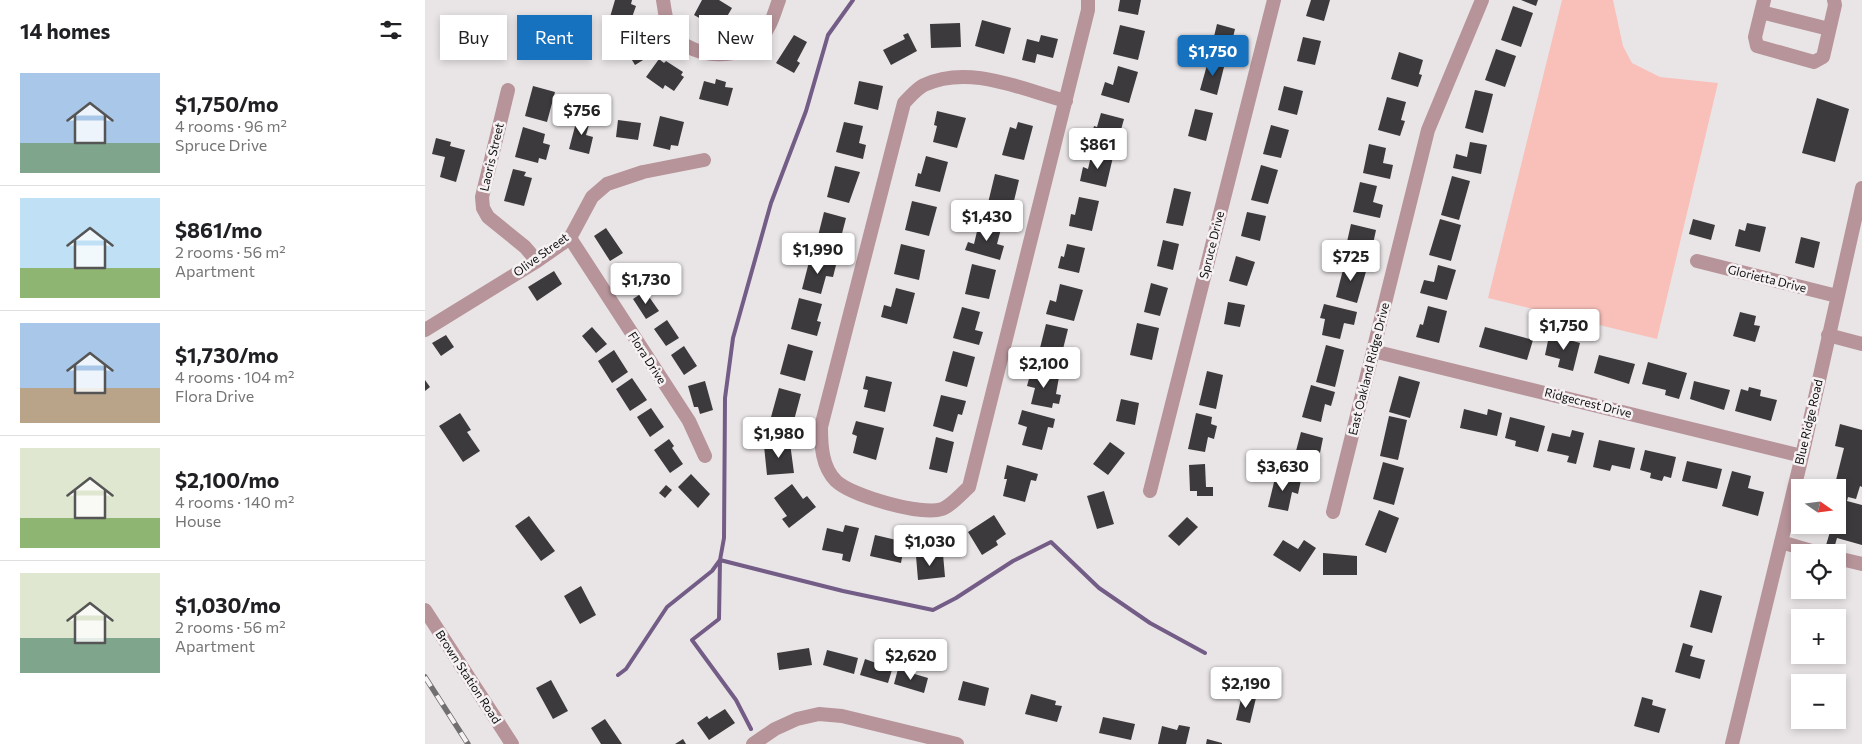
<!DOCTYPE html>
<html lang="en">
<head>
<meta charset="utf-8">
<style>
	:root { --surface:#fff; --page:#f6f6f6; --text:#202124; --muted:#757577; --line:#e0e0e0; --accent:#1672bf }
	body { margin:0; font-family:Commissioner,sans-serif; background:var(--page); color:var(--text); height:100vh; display:flex; flex-direction:column; font-size:19px; white-space:nowrap }
	* { box-sizing:border-box; margin:0 }
	p { font-size:16px; color:var(--muted) }
	.icon { flex:none; width:28px; height:28px; fill:none; stroke:currentColor; stroke-width:2; stroke-linecap:round; stroke-linejoin:round }
	.map { position:relative; flex:1; overflow:hidden }
	.drawer { display:flex; flex-direction:column; background:var(--surface); width:425px }
	.drawer>* { flex:none }
	.guide { position:absolute; left:15px; top:15px; width:475px; height:45px; display:flex; gap:10px }
	.needle { width:32px; rotate:104deg }
	.fabs { position:absolute; left:1366px; top:479px; display:grid; gap:10px }
	.fabs a { display:grid; place-items:center; width:55px; height:55px; border-radius:0px; background:var(--surface); box-shadow:0 2px 8px #0003; font-size:25px }
	.price { position:absolute; translate:-50% -42px; padding:0 11px; border-radius:5px; background:#fff; color:#222; font-size:16px; line-height:32px; filter:drop-shadow(0 1px 2px #0008) }
	.price::after { content:''; position:absolute; left:50%; top:30px; width:15px; height:11px; margin-left:-8px; background:inherit; clip-path:polygon(0 0,100% 0,50% 100%) }
	.price.current { background:var(--accent); color:#fff }
	ul { padding:0; list-style:none }
	li { display:flex; align-items:center; gap:15px; height:125px; padding:0 20px }
	li+li { border-top:1px solid var(--line) }
	li span { display:grid; place-items:center; flex:none; width:140px; height:100px; border-radius:0px; color:#555 }
	li>.icon { margin-inline-start:auto }
	span .icon { width:60px; height:60px; fill:#fffc; stroke-width:1 }
	li b { font-size:21px }
	h2 { display:flex; justify-content:space-between; align-items:center; height:60px; padding:0 20px; font-size:21px }
	.pill { padding:0 18px; border-radius:0px; background:var(--surface); box-shadow:0 2px 8px #0003; font-size:18px; line-height:45px }
	.pill.current { background:var(--accent); color:#fff }
	main { display:flex; flex:1; min-height:0 }
	.map>svg:first-child { display:block }
	.green { fill:#f8c0b9 }
	.lines { fill:none; stroke-linecap:round; stroke-linejoin:round }
	.stream { stroke:#735d86; stroke-width:4 }
	.building { fill:#3c3a3c }
	.minor { stroke:#b6949a; stroke-width:14 }
	.rail-casing { stroke:#716f70; stroke-width:5.5 }
	.rail { stroke:#f6f2f4; stroke-width:4; stroke-dasharray:11; stroke-linecap:butt }
	.labels { text-anchor:middle; stroke-width:5; stroke-linejoin:round; paint-order:stroke }
	.street-label { font-size:12px; fill:#100f0f; stroke:#f6f2f4 }
</style>
</head>
<body>
<main>
<section class="drawer">
<h2>14 homes<svg class="icon" aria-label="filters" viewBox="0 0 24 24"><path d="M4 7h16M4 17h16"/><circle cx="9" cy="7" r="2"/><circle cx="15" cy="17" r="2"/></svg></h2>
<ul>
<li><span style="background:linear-gradient(#a9c7e8 70%,#7fa58c 0)"><svg class="icon" aria-label="home" viewBox="0 0 24 24"><path d="M3 11l9-7 9 7M6 9v11h12V9"/></svg></span><div><b>$1,750/mo</b><p>4 rooms · 96 m²</p><p>Spruce Drive</p></div></li>
<li><span style="background:linear-gradient(#bfe0f5 70%,#8fb573 0)"><svg class="icon" aria-label="home" viewBox="0 0 24 24"><path d="M3 11l9-7 9 7M6 9v11h12V9"/></svg></span><div><b>$861/mo</b><p>2 rooms · 56 m²</p><p>Apartment</p></div></li>
<li><span style="background:linear-gradient(#a9c7e8 65%,#b9a48a 0)"><svg class="icon" aria-label="home" viewBox="0 0 24 24"><path d="M3 11l9-7 9 7M6 9v11h12V9"/></svg></span><div><b>$1,730/mo</b><p>4 rooms · 104 m²</p><p>Flora Drive</p></div></li>
<li><span style="background:linear-gradient(#dfe7d0 70%,#8fb573 0)"><svg class="icon" aria-label="home" viewBox="0 0 24 24"><path d="M3 11l9-7 9 7M6 9v11h12V9"/></svg></span><div><b>$2,100/mo</b><p>4 rooms · 140 m²</p><p>House</p></div></li>
<li><span style="background:linear-gradient(#dfe7d0 65%,#7fa58c 0)"><svg class="icon" aria-label="home" viewBox="0 0 24 24"><path d="M3 11l9-7 9 7M6 9v11h12V9"/></svg></span><div><b>$1,030/mo</b><p>2 rooms · 56 m²</p><p>Apartment</p></div></li>
</ul>
</section>
<div class="map">
<svg width="1437" height="744" viewBox="0 0 1437 744">
	<rect width="100%" height="100%" fill="#e9e5e7"/>
	<path class="green" d="M1137 0H1188L1198 46 1207 63 1235 77 1293 83 1232 339 1063 298Z"/>
	<g class="lines">
		<path class="stream" d="M193 675 201 669 242 607 287 571 295 560 299 538 300 398 308 338 346 203 381 111 403 35 428 0
			M326 729 311 700 267 640 294 619 295 560 418 591 508 610 531 598 588 561 626 542 674 588 725 623 780 653"/>
	</g>
	<path class="building" d="M190 0H207L206 4 211 6 205 23 185 17Z
		M277 0H294L307 8 297 25 295 23 292 28 269 15Z
		M695 0H716L713 15 693 11Z
		M886 0H905L899 21 881 16Z
		M1096 0H1113L1111 6Z
		M1088 6 1108 13 1096 47 1076 40Z
		M557 20 586 28 579 54 550 46Z
		M535 23 536 47 506 48 505 24Z
		M792 24 810 29 804 54 786 49Z
		M695 25 720 31 713 60 688 54Z
		M212 32 216 39 218 37 228 54 210 65 196 42Z
		M483 33 492 51 466 65 458 50 480 39 478 35Z
		M369 35 382 42 372 61 375 63 369 73 351 63Z
		M616 35 633 39 628 58 612 54 610 63 597 60 602 39 614 42Z
		M878 37 896 41 890 65 872 61Z
		M1071 49 1091 56 1080 87 1060 80Z
		M974 52 998 60 994 74 997 75 993 87 966 79Z
		M784 58 800 63 792 95 775 90Z
		M234 59 239 63 241 61 258 72 256 75 259 77 249 91 240 85 238 89 221 77Z
		M693 66 713 72 704 103 676 95 680 82 688 85Z
		M291 79 301 82 300 87 308 88 303 106 274 99 279 81 290 84Z
		M434 81 458 86 453 110 429 104Z
		M108 86 130 92 122 122 100 116Z
		M859 86 878 91 872 115 853 110Z
		M1050 90 1068 94 1058 133 1040 128Z
		M962 97 981 102 976 120 980 121 975 136 953 130Z
		M1392 98 1424 109 1410 162 1377 153Z
		M770 109 788 113 781 141 763 136Z
		M512 111 541 118 532 148 508 142 512 126 509 125Z
		M676 113 699 119 691 148 665 141 669 126 672 127Z
		M153 115 166 118 161 135 168 137 164 154 144 149Z
		M235 116 259 122 253 146 246 145 245 150 228 146Z
		M193 120 216 123 213 140 191 137Z
		M419 122 438 126 434 143 441 145 438 159 411 152Z
		M593 122 608 126 599 160 577 155 585 127 591 129Z
		M846 125 864 130 856 158 838 154Z
		M98 127 120 134 118 143 125 145 121 160 114 158 113 163 90 157Z
		M11 138 26 142 25 146 40 150 31 182 15 177 20 157 7 154Z
		M1045 142 1062 145 1056 174 1028 168 1031 154 1042 157Z
		M944 144 961 148 958 163 968 165 965 179 938 173Z
		M667 152 688 157 681 187 655 181 658 167 663 169Z
		M501 156 523 162 515 192 490 186 493 173 496 174Z
		M836 165 853 170 843 204 826 200Z
		M410 166 435 172 424 203 402 197Z
		M88 169 101 172 99 176 107 178 99 206 79 201Z
		M570 174 594 180 587 209 563 203Z
		M1027 176 1045 181 1034 220 1016 215Z
		M935 182 952 186 948 202 958 205 955 218 928 212Z
		M749 188 766 192 758 226 741 223Z
		M654 197 674 201 667 231 644 226 646 214 650 215Z
		M487 201 512 207 504 236 480 230Z
		M399 212 421 218 413 249 391 244Z
		M822 212 841 216 835 241 816 236Z
		M1015 219 1036 225 1026 261 1004 255Z
		M1268 219 1290 225 1286 240 1264 234Z
		M554 223 576 229 572 244 579 246 575 260 540 250 543 242 549 244Z
		M1322 223 1341 227 1335 252 1310 246 1314 229 1320 231Z
		M926 224 951 230 948 244 941 243 937 259 919 255Z
		M181 228 198 253 185 261 169 236Z
		M1376 237 1395 242 1389 268 1370 263Z
		M738 240 754 244 748 270 732 266Z
		M476 244 500 250 494 280 469 274Z
		M642 244 660 248 654 273 633 268 636 256 639 257Z
		M811 256 830 262 822 286 804 281Z
		M385 258 411 265 408 277 401 276 396 294 377 289Z
		M920 262 942 268 932 303 911 297Z
		M547 264 571 270 564 299 540 294Z
		M1013 265 1031 270 1022 300 995 293 999 280 1009 282Z
		M215 267 223 282 200 294 192 279Z
		M129 271 137 284 112 301 103 287Z
		M726 283 743 288 735 316 719 312Z
		M635 284 658 290 649 321 621 314 625 300 631 302Z
		M471 288 490 293 482 324 456 317 459 305 466 307Z
		M220 291 234 311 221 319 208 299Z
		M374 298 397 304 392 321 396 322 392 336 366 329Z
		M803 302 820 305 815 327 799 324Z
		M899 304 932 312 929 325 919 323 915 339 897 335 900 319 895 318Z
		M1003 306 1022 311 1014 343 991 337 995 324 998 325Z
		M537 307 555 312 550 330 558 332 554 345 528 338Z
		M1315 312 1331 316 1329 325 1335 326 1330 342 1308 336Z
		M242 320 254 338 241 346 229 329Z
		M712 323 734 328 727 360 705 355Z
		M621 324 643 329 634 365 612 360Z
		M167 327 182 344 171 353 157 336Z
		M1060 327 1108 340 1102 360 1054 347Z
		M1141 333 1150 335 1148 341 1155 343 1148 371 1133 367 1135 359 1120 355 1124 336 1139 340Z
		M21 335 29 347 16 356 7 343Z
		M363 344 388 351 380 381 355 374Z
		M901 345 919 350 910 387 891 382Z
		M259 346 272 366 259 375 246 355Z
		M189 350 203 372 187 383 173 361Z
		M528 351 550 357 542 387 520 381Z
		M1174 355 1210 364 1204 384 1169 373Z
		M1223 362 1262 373 1254 399 1240 395 1241 390 1217 384Z
		M606 371 634 377 631 394 636 395 634 404 628 403 627 408 606 404 610 388 602 386Z
		M782 371 798 375 791 409 774 405Z
		M441 376 467 382 460 412 439 407 443 390 438 389Z
		M974 376 995 382 985 418 964 412Z
		M207 378 222 400 205 411 191 389Z
		M0 380 5 387 0 391Z
		M280 381 288 410 275 414 273 407H269L263 386Z
		M1269 381 1305 390 1299 410 1265 399Z
		M886 385 910 392 906 406 900 404 896 422 877 417Z
		M1324 387 1336 390 1335 396 1352 400 1346 421 1310 411 1316 389 1323 391Z
		M354 388 376 394 368 424 346 417Z
		M516 395 541 401 537 415 533 414 528 432 508 426Z
		M696 399 714 403 710 425 691 421Z
		M226 408 239 427 225 437 212 417Z
		M1039 409 1062 415 1063 409 1077 413 1072 436 1035 428Z
		M597 410 630 419 628 428 623 427 617 450 597 445 602 427 593 424Z
		M35 413 46 430 42 432 55 451 38 462 14 426Z
		M771 413 787 417 786 424 792 426 789 439 783 437 780 452 763 449Z
		M964 416 982 420 973 460 955 456Z
		M1085 417 1120 426 1113 452 1090 446 1091 441 1080 438Z
		M431 421 459 428 451 460 428 453 432 436 427 434Z
		M1415 424 1437 430V487L1435 486 1431 499 1423 497 1422 501 1437 505V545L1412 538 1408 552H1399L1407 525H1412V506L1415 507 1418 492 1409 488 1419 448 1410 446Z
		M1147 430 1159 433 1151 464 1142 462 1144 456 1122 451 1127 433 1145 437Z
		M876 432 898 438 895 453H891L886 471 867 466Z
		M511 437 529 442 522 473 504 469Z
		M244 439 249 446 247 448 258 464 245 473 229 450Z
		M1174 440 1210 448 1205 469 1187 465 1185 471 1168 467Z
		M685 442 700 453 683 475 668 464Z
		M365 443 369 473 342 475 339 446Z
		M1220 450 1251 457 1246 478 1239 476 1237 481 1225 478 1226 473 1215 470Z
		M1262 461 1297 469 1292 489 1257 481Z
		M958 462 979 468 969 505 948 499Z
		M780 464 781 487H788V496H772V491H765L764 465Z
		M582 465 613 474 611 481 606 480 600 502 578 496 582 479H579Z
		M1307 471 1326 476 1323 488 1339 492 1333 516 1297 506Z
		M266 474 285 494 273 508 253 487Z
		M851 474 876 480 873 494 867 492 863 511 843 507Z
		M367 484 378 499 382 496 391 507 364 528 357 519 362 516 349 498Z
		M241 485 247 490 240 498 234 493Z
		M679 491 689 524 672 529 662 496Z
		M954 510 974 518 961 553 940 545Z
		M569 515 581 534 571 541 573 545 557 555 543 532Z
		M104 516 130 551 116 561 90 526Z
		M762 517 773 527 754 546 743 536Z
		M420 525 434 528 425 562 417 560 418 554 397 550 402 528 418 532Z
		M450 535 480 542 476 563 445 556Z
		M858 540 873 549 879 540 891 548 875 572 848 555Z
		M898 553 932 556V575H898Z
		M518 554 520 577 493 580 491 556Z
		M156 586 171 615 155 624 139 596Z
		M1275 590 1297 596 1287 633 1265 627Z
		M1258 643 1268 646 1265 656 1280 660 1275 679 1250 672Z
		M384 648 387 665 354 670 352 653Z
		M402 650 433 658 429 674 398 665Z
		M456 656 470 660 463 683 435 675 440 659 454 664Z
		M473 669 503 678 499 693 469 684Z
		M126 680 143 711 128 719 111 688Z
		M538 681 564 688 560 706 533 700Z
		M606 694 631 701 630 705 637 706 632 722 600 714Z
		M817 695 831 698 825 723 811 720Z
		M1217 697 1228 700 1227 705 1241 709 1234 733 1209 726Z
		M300 709 310 723 284 740 272 723 282 716 284 719Z
		M678 717 710 724 706 740 674 733Z
		M180 719 197 744H176L166 728Z
		M754 725 765 727 761 744H733L737 726 752 730Z
		M258 739 261 744H250Z
		M782 739 797 743V744H781Z"/>
	<g class="lines">
		<path class="minor" d="M238 0C240 11 241 28 249 36 270 59 315 61 336 38 346 27 349 13 354 0
			M1339 0 1330 37 1332 46 1389 62 1398 57 1410 5 1409 0
			M1336 12 1404 29
			M83 90 57 197 58 208 63 217 100 247 112 261
			M641 101C596 89 544 64 499 85 491 89 485 97 479 103L396 427C396 446 397 467 411 481 427 496 497 516 517 509 526 506 537 493 544 487L663 10V0
			M145 238 264 421 280 456
			M1272 261 1412 296
			M0 330 112 261 145 238 167 197 182 184 218 172 279 160
			M1403 335 1437 344
			M948 351 1377 456
			M725 491 849 0
			M908 512 1003 130 1057 0
			M1356 542 1390 552
			M1412 558 1437 564
			M0 610 87 744
			M328 744 350 729 372 719 394 714 417 716 532 744
			M1307 744 1377 456 1437 188"/>
		<defs>
			<path id="rail" d="M0 677 43 744"/>
		</defs>
		<use href="#rail" class="rail-casing"/>
		<use href="#rail" class="rail"/>
	</g>
	<g class="labels">
		<g class="street-label">
			<text transform="translate(67 157) rotate(-77)" y="4">Laoris Street</text>
			<text transform="translate(787 245) rotate(-76)" y="4">Spruce Drive</text>
			<text transform="translate(116 255) rotate(-36)" y="4">Olive Street</text>
			<text transform="translate(1342 279) rotate(14)" y="4">Glorietta Drive</text>
			<text transform="translate(222 358) rotate(57)" y="4">Flora Drive</text>
			<text transform="translate(944 369) rotate(-76)" y="4">East Oakland Ridge Drive</text>
			<text transform="translate(1163 403) rotate(14)" y="4">Ridgecrest Drive</text>
			<text transform="translate(1384 422) rotate(-77)" y="4">Blue Ridge Road</text>
			<text transform="translate(43 677) rotate(57)" y="4">Brown Station Road</text>
		</g>
	</g>
</svg>
<div class="fabs">
<a><svg class="needle" viewBox="-14 -14 28 28"><path d="M0-13l5 13h-10z" fill="#e53935"/><path d="M0 13l5-13h-10z" fill="#757577"/></svg></a>
<a><svg class="icon" aria-label="locate" viewBox="0 0 24 24"><circle cx="12" cy="12" r="6"/><path d="M12 2v4M12 18v4M2 12h4M18 12h4"/></svg></a>
<a>+</a>
<a>−</a>
</div>
<b class="price current" style="left:788px;top:77px">$1,750</b>
<b class="price" style="left:157px;top:136px">$756</b>
<b class="price" style="left:673px;top:170px">$861</b>
<b class="price" style="left:562px;top:242px">$1,430</b>
<b class="price" style="left:393px;top:275px">$1,990</b>
<b class="price" style="left:926px;top:282px">$725</b>
<b class="price" style="left:221px;top:305px">$1,730</b>
<b class="price" style="left:1139px;top:351px">$1,750</b>
<b class="price" style="left:619px;top:389px">$2,100</b>
<b class="price" style="left:354px;top:459px">$1,980</b>
<b class="price" style="left:858px;top:492px">$3,630</b>
<b class="price" style="left:505px;top:567px">$1,030</b>
<b class="price" style="left:486px;top:681px">$2,620</b>
<b class="price" style="left:821px;top:709px">$2,190</b>
<div class="guide">
<a class="pill">Buy</a>
<a class="pill current">Rent</a>
<a class="pill">Filters</a>
<a class="pill">New</a>
</div>
</div>
</main>
</body>
</html>
